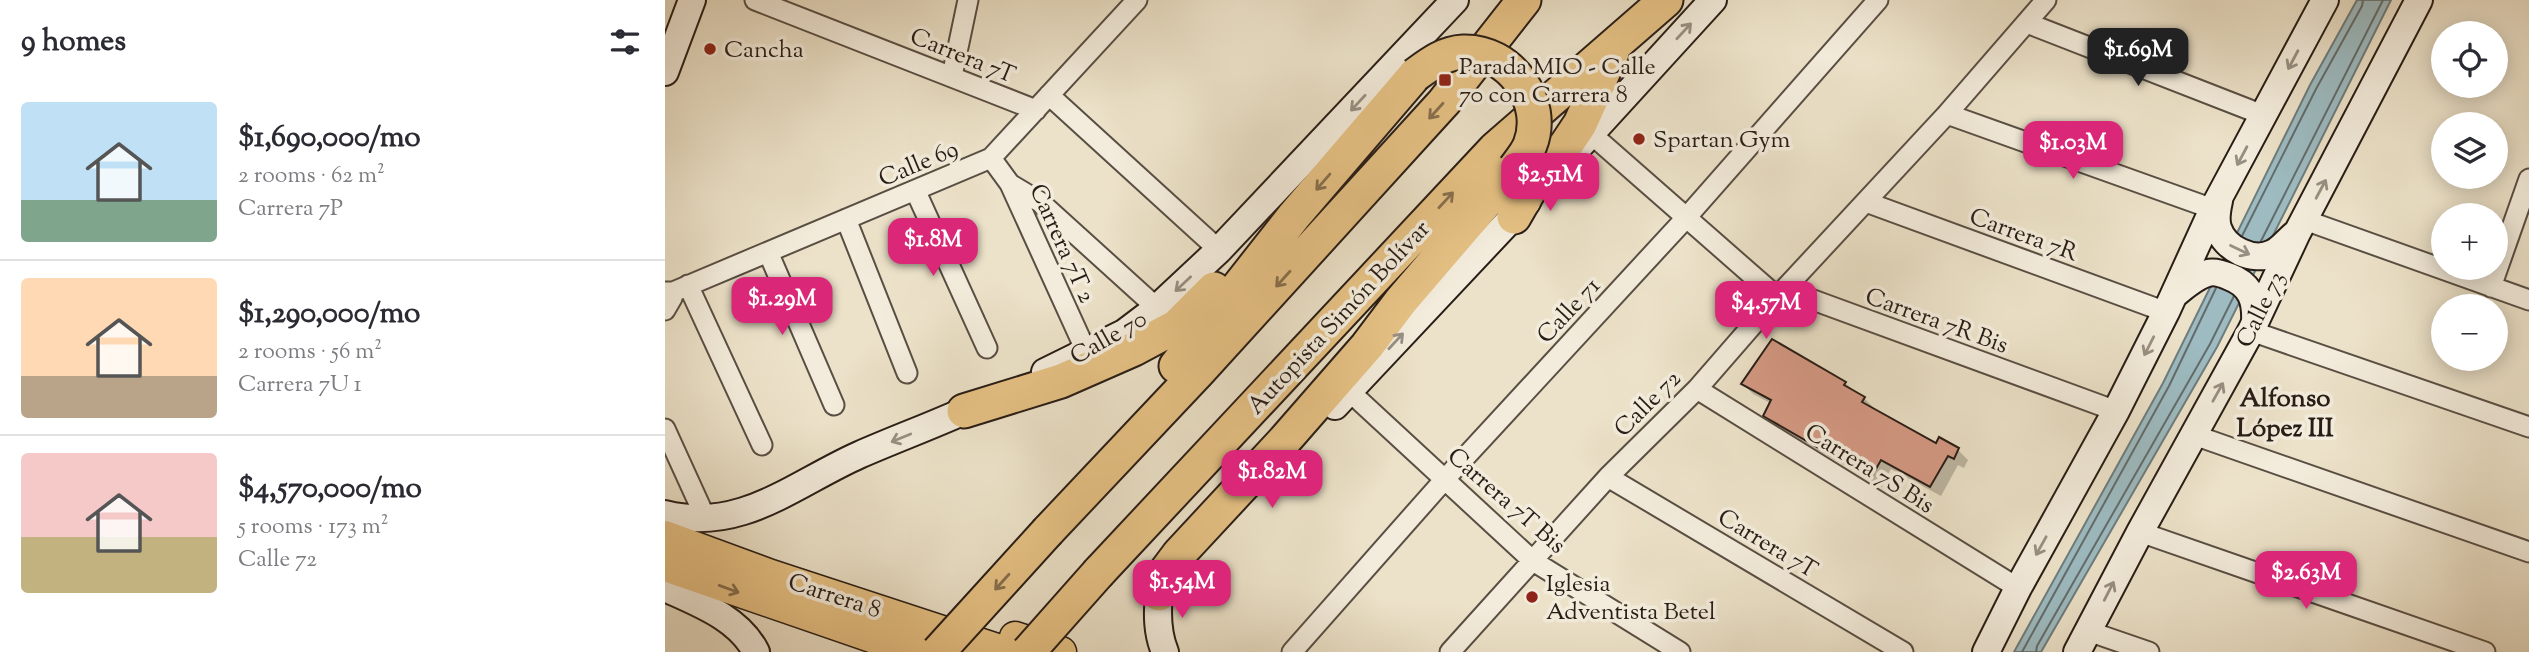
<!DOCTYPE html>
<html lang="en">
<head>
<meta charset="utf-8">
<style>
	:root { --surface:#fff; --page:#f2f2f3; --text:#2b2b33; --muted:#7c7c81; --line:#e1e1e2; --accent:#db2777 }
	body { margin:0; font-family:"Sorts Mill Goudy",serif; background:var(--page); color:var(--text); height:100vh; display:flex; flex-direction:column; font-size:26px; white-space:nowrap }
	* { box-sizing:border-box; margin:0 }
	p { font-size:23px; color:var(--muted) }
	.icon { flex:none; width:38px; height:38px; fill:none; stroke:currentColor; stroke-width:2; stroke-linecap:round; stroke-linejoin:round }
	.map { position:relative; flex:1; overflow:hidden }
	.details { display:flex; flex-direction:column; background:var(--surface); width:665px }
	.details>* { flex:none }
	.buttons { position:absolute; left:1766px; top:21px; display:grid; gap:14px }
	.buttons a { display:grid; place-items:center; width:77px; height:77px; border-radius:50%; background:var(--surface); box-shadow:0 4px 18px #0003; font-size:35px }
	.price { position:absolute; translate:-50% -60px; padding:0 16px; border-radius:14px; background:var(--accent); color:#fff; font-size:23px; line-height:46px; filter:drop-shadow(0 2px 4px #0008) }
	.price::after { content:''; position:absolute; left:50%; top:42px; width:21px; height:16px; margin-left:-10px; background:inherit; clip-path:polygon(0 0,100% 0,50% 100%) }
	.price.current { background:#222; color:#fff }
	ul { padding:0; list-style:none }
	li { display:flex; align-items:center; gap:21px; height:175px; padding:0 21px }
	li+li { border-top:2px solid var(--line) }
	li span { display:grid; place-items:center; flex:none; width:196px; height:140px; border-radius:7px; color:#555 }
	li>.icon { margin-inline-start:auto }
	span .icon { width:84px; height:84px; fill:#fffc; stroke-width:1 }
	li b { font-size:30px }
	h2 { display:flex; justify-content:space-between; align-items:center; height:84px; padding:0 21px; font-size:30px }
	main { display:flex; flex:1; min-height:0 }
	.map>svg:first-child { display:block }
	.water { fill:#9dbbc1; stroke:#6e7c7d; stroke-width:2 }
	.shadow { fill:#0003 }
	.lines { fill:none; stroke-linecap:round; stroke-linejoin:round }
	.shore { stroke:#626c6c; stroke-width:2 }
	.building { fill:#d59984; stroke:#281d16; stroke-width:2 }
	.street-casing { stroke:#594e43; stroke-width:23 }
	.secondary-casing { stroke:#281d16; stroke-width:30 }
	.primary-casing { stroke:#281d16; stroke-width:33 }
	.highway-casing { stroke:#281d16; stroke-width:37 }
	.street { stroke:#f3ecdc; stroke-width:19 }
	.secondary { stroke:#f3ecdc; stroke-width:26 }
	.primary { stroke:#e6c184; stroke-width:30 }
	.highway { stroke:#e6c184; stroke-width:33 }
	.highway-bridge-casing { stroke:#281d16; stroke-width:37; stroke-linecap:butt }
	.highway-bridge { stroke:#e6c184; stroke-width:33 }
	.oneway { stroke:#988f83 }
	.oneway2 { stroke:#876f4d }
	.poi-dot { fill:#8f2418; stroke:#f3ecdc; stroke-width:2.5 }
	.labels { text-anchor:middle; stroke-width:7; stroke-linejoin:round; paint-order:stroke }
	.poi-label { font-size:24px; fill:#281d16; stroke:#f3ecdc; text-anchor:start }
	.street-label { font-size:24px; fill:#281d16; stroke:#f3ecdc }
	.neighbourhood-label { font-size:26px; font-weight:bold; fill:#281d16; stroke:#f3ecdc }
</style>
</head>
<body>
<main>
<section class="details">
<h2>9 homes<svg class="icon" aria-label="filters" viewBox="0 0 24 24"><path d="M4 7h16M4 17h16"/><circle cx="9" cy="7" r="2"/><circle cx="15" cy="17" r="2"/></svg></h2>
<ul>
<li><span style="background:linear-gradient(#bfe0f5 70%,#7fa58c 0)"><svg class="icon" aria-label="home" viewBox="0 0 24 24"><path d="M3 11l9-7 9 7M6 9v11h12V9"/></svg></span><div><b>$1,690,000/mo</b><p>2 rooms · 62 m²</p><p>Carrera 7P</p></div></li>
<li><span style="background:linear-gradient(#ffd9b3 70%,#b9a48a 0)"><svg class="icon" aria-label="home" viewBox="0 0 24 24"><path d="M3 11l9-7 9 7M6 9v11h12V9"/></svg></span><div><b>$1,290,000/mo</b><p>2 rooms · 56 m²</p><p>Carrera 7U 1</p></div></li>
<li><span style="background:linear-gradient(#f6c9c9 60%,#c2b280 0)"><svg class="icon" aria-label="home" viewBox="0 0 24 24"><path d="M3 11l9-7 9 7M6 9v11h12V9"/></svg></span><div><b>$4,570,000/mo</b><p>5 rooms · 173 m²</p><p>Calle 72</p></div></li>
</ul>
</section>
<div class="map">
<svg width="1864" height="652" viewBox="0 0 1864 652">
	<rect width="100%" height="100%" fill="#ece2c9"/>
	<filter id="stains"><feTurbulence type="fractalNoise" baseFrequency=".00286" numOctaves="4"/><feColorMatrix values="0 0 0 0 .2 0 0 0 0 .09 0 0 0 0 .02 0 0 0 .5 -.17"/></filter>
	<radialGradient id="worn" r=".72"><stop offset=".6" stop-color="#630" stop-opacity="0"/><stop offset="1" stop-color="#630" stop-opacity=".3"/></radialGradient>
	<path class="water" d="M1692 0H1726L1552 347 1376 652H1349L1498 383 1645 85Z"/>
	<path class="shadow" d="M1180 383 1199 398 1209 408 1208 410 1272 445 1293 450 1303 460 1299 468 1293 465 1276 496 1226 469 1217 487 1111 426 1100 415 1107 404 1088 394 1078 384Z"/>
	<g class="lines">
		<path class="shore" d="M1577 236 1651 89 1697 6 1698 0
			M1596 241 1718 0
			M1357 652 1504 386 1551 288
			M1371 652 1372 646 1545 344 1569 296"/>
	</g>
	<path class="building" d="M1107 339 1181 382 1179 385 1200 397 1197 402 1271 443 1274 437 1294 448 1289 459 1283 456 1265 487 1216 460 1206 478 1098 416 1106 400 1076 384Z"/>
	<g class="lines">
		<defs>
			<path id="street" d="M90 0 371 110
				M1362 23 1598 115
				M287 76 303 0
				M384 95 554 250
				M1282 114 1548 209
				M925 133 1112 297H1140L1451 411
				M326 158 345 184 421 351
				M345 184 375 202 492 308
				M251 192 322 348
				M1201 202 1501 312
				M1640 218 1651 224 1864 300
				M181 219 242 373
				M103 252 169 405
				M23 285 97 445
				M1826 287 1864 179
				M0 292H8L326 158 472 0
				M0 310 7 298 8 292
				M1586 331 1864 427
				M1032 389 1353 588
				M684 391 868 561 1015 652
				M0 429 41 519
				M1529 435 1864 552
				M943 477 1238 652
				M1475 532 1820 652
				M1423 631 1484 652
				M627 652 780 479 1020 219 1213 0
				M785 652 943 477 1032 389 1112 297 1282 114 1381 0"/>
			<path id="secondary" d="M0 72 27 0
				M910 151 1048 0
				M1554 201C1552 210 1550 219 1553 228 1560 249 1588 263 1608 253 1616 249 1622 241 1629 235
				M1510 294C1520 286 1531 276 1543 273 1550 271 1558 274 1565 277 1586 285 1591 301 1590 321
				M380 372 459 333 492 308 554 250 790 0
				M670 406 862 202
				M0 514C76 533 129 484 194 455 235 437 277 422 317 403
				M0 588C33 603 74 618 91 652
				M500 652C492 633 492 614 494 594L509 581
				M1321 652 1353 588 1451 411 1501 312 1548 209 1660 0
				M1412 652 1475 532 1586 331 1632 233 1754 0"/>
			<path id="primary" d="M0 536 106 575 341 652
				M0 566 250 652
				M350 637 396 652"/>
			<path id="highway" d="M849 217 868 184 901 145 915 124 947 53
				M511 366 629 216 750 75
				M299 411 396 381 469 349 512 326 549 289
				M383 531 534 371 779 102 859 0
				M434 572 830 149 1001 0
				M494 594 499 574 514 554 619 441 702 346 736 301 850 168"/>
		</defs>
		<use href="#street" class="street-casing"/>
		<use href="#secondary" class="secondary-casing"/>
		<use href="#primary" class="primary-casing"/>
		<use href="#highway" class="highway-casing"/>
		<use href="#street" class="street"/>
		<use href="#secondary" class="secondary"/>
		<use href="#primary" class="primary"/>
		<use href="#highway" class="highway"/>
		<defs>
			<path id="highway-bridge" d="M750 75C765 64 779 53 798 52 845 50 882 102 865 145 862 153 855 161 850 168
				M273 652 383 531
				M363 652 434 572"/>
		</defs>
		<use href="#highway-bridge" class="highway-bridge-casing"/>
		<use href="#highway-bridge" class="highway-bridge"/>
	</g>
	<defs><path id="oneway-shaft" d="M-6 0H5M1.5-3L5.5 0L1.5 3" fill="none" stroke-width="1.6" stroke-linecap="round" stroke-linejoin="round" transform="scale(1.75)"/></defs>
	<g class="oneway">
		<use href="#oneway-shaft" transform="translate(1019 31) rotate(-47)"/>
		<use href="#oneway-shaft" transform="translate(1628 60) rotate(118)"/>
		<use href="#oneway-shaft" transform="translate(693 103) rotate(133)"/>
		<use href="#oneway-shaft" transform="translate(1577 156) rotate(118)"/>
		<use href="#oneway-shaft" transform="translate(1656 189) rotate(-62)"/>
		<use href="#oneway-shaft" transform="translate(1575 250) rotate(26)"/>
		<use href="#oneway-shaft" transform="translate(518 284) rotate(137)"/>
		<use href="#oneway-shaft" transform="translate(731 341) rotate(-47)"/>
		<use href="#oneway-shaft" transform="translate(1484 346) rotate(117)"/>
		<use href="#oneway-shaft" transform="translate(1553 392) rotate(-61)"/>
		<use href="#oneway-shaft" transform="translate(236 438) rotate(158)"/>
		<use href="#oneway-shaft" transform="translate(1376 546) rotate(119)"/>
		<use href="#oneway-shaft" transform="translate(1444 591) rotate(-63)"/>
	</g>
	<g class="oneway2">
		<use href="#oneway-shaft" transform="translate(771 111) rotate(132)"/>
		<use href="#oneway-shaft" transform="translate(658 182) rotate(131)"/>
		<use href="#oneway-shaft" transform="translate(781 200) rotate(-47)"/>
		<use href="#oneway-shaft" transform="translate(618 279) rotate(132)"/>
		<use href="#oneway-shaft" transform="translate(337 582) rotate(132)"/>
		<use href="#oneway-shaft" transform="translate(64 589) rotate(20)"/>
	</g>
	<g class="poi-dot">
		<circle cx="45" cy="49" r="7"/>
		<rect x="773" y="73" width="14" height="14" rx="3.5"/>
		<circle cx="974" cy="139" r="7"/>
		<circle cx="867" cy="597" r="7"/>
	</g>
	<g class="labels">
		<g class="poi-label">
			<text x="59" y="57">Cancha</text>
			<text x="794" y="74">Parada MIO - Calle<tspan x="794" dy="28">70 con Carrera 8</tspan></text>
			<text x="988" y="147">Spartan Gym</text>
			<text x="881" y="591">Iglesia<tspan x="881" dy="28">Adventista Betel</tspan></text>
		</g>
		<g class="street-label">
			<text transform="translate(298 55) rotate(22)" y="8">Carrera 7T</text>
			<text transform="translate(253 163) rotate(-23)" y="8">Calle 69</text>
			<text transform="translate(1359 234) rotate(20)" y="8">Carrera 7R</text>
			<text transform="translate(398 243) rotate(66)" y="8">Carrera 7T 2</text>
			<text transform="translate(1595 309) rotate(-64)" y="8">Calle 73</text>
			<text transform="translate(903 310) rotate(-47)" y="8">Calle 71</text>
			<text transform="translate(673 317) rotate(-47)" y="8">Autopista Simón Bolívar</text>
			<text transform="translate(1272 320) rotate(20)" y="8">Carrera 7R Bis</text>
			<text transform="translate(443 337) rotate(-30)" y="8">Calle 70</text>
			<text transform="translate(982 403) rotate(-45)" y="8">Calle 72</text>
			<text transform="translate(1205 468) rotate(32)" y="8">Carrera 7S Bis</text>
			<text transform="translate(842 500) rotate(41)" y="8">Carrera 7T Bis</text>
			<text transform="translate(1103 543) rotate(31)" y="8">Carrera 7T</text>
			<text transform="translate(170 595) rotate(18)" y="8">Carrera 8</text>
		</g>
		<g class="neighbourhood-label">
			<text x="1620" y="406">Alfonso<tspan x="1620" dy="30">López III</tspan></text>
		</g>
	</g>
	<rect width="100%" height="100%" filter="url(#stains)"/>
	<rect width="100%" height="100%" fill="url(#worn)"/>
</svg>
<div class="buttons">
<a><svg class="icon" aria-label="locate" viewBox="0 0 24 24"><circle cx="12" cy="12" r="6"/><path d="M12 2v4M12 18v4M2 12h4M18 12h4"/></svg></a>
<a><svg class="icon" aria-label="layers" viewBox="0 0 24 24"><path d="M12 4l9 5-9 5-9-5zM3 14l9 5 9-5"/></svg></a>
<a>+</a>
<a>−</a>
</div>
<b class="price current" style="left:1473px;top:88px">$1.69M</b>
<b class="price" style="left:1408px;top:181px">$1.03M</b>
<b class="price" style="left:885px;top:213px">$2.51M</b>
<b class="price" style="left:268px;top:278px">$1.8M</b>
<b class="price" style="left:117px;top:337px">$1.29M</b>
<b class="price" style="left:1101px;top:341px">$4.57M</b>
<b class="price" style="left:607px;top:510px">$1.82M</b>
<b class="price" style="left:1641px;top:611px">$2.63M</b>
<b class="price" style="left:517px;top:620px">$1.54M</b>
</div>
</main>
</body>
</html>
